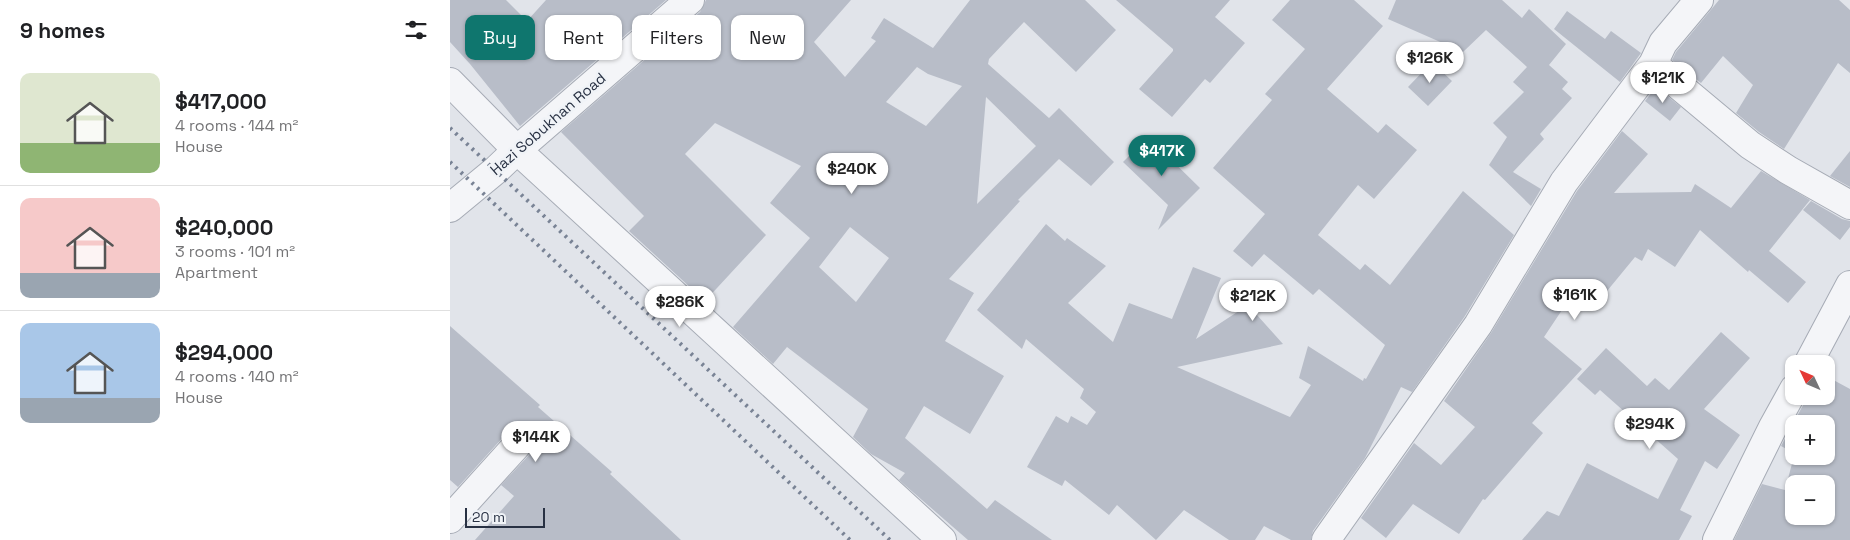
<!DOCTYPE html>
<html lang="en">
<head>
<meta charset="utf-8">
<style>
	:root { --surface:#fff; --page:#f2f2f2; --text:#202124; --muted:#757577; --line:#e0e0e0; --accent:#0f766e }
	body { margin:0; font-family:"Space Grotesk",sans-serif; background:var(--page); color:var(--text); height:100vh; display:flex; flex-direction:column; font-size:19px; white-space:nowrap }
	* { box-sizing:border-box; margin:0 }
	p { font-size:16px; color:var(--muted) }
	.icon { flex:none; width:28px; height:28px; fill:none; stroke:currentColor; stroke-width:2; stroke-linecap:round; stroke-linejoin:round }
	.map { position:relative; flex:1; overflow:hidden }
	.sheet { display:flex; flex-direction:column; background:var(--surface); width:450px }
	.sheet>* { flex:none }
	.top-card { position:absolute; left:15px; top:15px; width:475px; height:45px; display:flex; gap:10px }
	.needle { width:32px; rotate:314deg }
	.buttons { position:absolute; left:1335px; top:355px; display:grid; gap:10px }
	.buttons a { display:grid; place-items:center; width:50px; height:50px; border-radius:10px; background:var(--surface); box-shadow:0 1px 4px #0004; font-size:25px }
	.scale { position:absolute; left:15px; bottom:12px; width:80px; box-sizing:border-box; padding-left:5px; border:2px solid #283143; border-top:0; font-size:14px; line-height:18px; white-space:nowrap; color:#283143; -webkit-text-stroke:4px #f0f3f7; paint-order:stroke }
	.price { position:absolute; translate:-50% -42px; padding:0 11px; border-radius:18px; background:#fff; color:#222; font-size:16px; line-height:32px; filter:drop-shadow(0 1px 2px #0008) }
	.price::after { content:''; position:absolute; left:50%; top:30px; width:15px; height:11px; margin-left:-8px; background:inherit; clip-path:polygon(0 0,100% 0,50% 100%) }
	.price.selected { background:var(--accent); color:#fff }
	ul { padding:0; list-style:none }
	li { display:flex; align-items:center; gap:15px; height:125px; padding:0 20px }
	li+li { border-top:1px solid var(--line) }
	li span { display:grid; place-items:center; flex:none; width:140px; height:100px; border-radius:10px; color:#555 }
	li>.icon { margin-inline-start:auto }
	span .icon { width:60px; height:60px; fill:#fffc; stroke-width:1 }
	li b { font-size:21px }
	h2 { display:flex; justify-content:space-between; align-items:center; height:60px; padding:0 20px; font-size:21px }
	.tag { padding:0 18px; border-radius:10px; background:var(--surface); box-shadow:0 1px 4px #0004; font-size:18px; line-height:45px }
	.tag.selected { background:var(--accent); color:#fff }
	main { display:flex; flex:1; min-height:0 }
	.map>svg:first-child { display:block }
	.building { fill:#b8bdc8; fill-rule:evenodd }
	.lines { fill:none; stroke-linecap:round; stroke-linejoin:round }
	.minor-casing { stroke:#a6abb5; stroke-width:30 }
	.minor { stroke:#f4f5f8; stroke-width:28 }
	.rail { stroke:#798395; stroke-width:4; stroke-dasharray:2.5 5; stroke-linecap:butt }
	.labels { text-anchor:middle; stroke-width:5; stroke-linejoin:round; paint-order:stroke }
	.street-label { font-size:15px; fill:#283143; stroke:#f0f3f7 }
</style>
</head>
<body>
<main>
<section class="sheet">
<h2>9 homes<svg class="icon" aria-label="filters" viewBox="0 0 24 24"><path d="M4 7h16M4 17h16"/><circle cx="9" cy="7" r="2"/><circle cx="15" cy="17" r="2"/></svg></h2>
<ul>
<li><span style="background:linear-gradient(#dfe7d0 70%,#8fb573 0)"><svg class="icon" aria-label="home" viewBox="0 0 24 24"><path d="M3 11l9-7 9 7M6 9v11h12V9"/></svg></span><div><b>$417,000</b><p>4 rooms · 144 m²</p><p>House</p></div></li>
<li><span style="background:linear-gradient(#f6c9c9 75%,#9aa5b1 0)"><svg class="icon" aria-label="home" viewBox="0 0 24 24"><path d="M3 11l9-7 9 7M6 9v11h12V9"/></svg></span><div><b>$240,000</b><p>3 rooms · 101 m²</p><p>Apartment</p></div></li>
<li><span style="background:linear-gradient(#a9c7e8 75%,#9aa5b1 0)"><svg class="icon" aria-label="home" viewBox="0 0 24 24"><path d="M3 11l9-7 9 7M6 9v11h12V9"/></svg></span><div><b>$294,000</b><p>4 rooms · 140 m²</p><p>House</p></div></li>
</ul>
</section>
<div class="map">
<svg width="1400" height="540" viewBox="0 0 1400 540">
	<rect width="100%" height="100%" fill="#e1e4ea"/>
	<path class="building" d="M0 0H56L77 21 96 0H216L70 126 20 64 0 42Z
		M256 0H401L364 42 395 77 426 41 421 38 434 18 483 48 520 0H635L666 30 626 72 574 22 539 59 538 64 599 118 609 108 664 162 641 186 609 159 568 200 570 201 499 279 524 293 495 341 554 376 520 434 474 406 455 438 537 509 545 500 602 540H518L449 480 455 473 421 454 403 437 418 409 337 347 323 364 283 327 360 238 320 203 351 166 265 123 235 154 316 235 255 301 179 231 194 216 111 132 250 12ZM467 67 478 74 512 86 476 126 436 102ZM536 97 586 146 527 204ZM400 227 439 258 406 302 369 267Z
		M666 0H780L765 17 795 43 760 83 755 79 722 117 689 89 723 51V49Z
		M840 0H904L933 26 877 89 928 133 936 124 967 150 924 199 908 185 868 235 910 270 915 264 940 285 1013 191 1064 235 1015 316 962 392 951 387 915 458 863 531 861 540H841L814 526 805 540H779L734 510 706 540 667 505 659 515 615 480 612 486 577 467 606 416 618 423 621 416 637 425 646 412 630 398 634 389 576 339 572 349 527 310 596 224 615 241 617 238 656 266 618 303 663 342 679 303 722 319 743 267 771 278 746 339 798 305 833 344 727 367 840 417 861 385 849 378 858 346 913 381 914 378 916 379 935 345 869 289 863 295 814 254 802 267 783 251 815 214 763 168 822 100 815 94 855 49 822 20Z
		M946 0H1052L1072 18 1079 9 1116 44 1099 65 1118 82 1112 89 1122 98 1090 134 1094 139 1063 172 1091 189 1081 206 1039 165 1057 137 1043 123 1074 92 1063 82 1077 67 1036 30 1013 52 938 19Z
		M1269 0H1389L1400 10V73L1388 63 1334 149 1309 132 1286 113 1303 85 1273 56 1251 83 1222 60 1226 52Z
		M1117 11 1155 39 1161 31 1191 53 1170 82 1104 29Z
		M982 62 1002 81 978 106 958 87Z
		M1206 87 1231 107 1220 121 1195 101Z
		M1172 131 1198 154 1164 193 1241 192 1245 184 1281 208 1311 171 1360 200 1319 251 1356 282 1338 303 1299 270 1298 272 1250 230 1225 267 1198 249 1192 261 1185 257 1148 302 1128 286 1094 337 1132 369 1082 423 1093 433 1035 500 1033 499 1009 534 963 504 936 538 911 518 964 443 991 465 1025 427 994 401 1041 333 1127 191Z
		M698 137 750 188 708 230 718 205 673 162Z
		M1400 151V187L1380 176Z
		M1361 201 1392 219 1400 221V227L1390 240 1353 210Z
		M0 326 90 405 88 407 162 472 160 474 231 540H25L64 496 51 485 79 455 82 449V441L77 433 70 430H62L55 435 8 487 0 480Z
		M1271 332 1300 358 1254 409 1290 435 1267 469 1255 461 1230 510 1242 516 1229 540H1072L1097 511 1109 516 1137 463 1208 499 1228 459 1150 390 1145 395 1127 379 1156 348 1197 386 1205 378 1219 390Z
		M1376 376 1400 389V540H1284L1312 484 1335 490 1344 456H1376V424H1344V453L1331 446 1358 396H1376ZM1344 484H1376V516H1344Z"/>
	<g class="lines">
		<defs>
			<path id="minor" d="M1203 64 1300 145 1338 170 1400 205
				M0 82 67 150 492 540
				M0 208 46 170 67 150 240 0
				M1358 364 1400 285
				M0 519 67 445
				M876 540 1028 325 1114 182 1203 64 1213 43 1249 0
				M1267 540 1323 427 1344 389"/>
		</defs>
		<use href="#minor" class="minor-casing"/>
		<use href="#minor" class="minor"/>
		<path class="rail" d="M0 128 440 540
			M0 162 400 540"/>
	</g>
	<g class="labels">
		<g class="street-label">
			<text transform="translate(98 124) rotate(-41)" y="5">Hazi Sobukhan Road</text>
		</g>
	</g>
</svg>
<div class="buttons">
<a><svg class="needle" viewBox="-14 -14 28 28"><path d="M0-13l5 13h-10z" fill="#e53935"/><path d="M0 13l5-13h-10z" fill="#757577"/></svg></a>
<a>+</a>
<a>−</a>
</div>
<div class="scale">20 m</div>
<b class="price" style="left:980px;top:84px">$126K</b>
<b class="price" style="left:1213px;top:104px">$121K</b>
<b class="price selected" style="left:712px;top:177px">$417K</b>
<b class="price" style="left:402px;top:195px">$240K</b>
<b class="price" style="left:1125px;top:321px">$161K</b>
<b class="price" style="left:803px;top:322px">$212K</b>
<b class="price" style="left:230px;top:328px">$286K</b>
<b class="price" style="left:1200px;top:450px">$294K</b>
<b class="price" style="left:86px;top:463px">$144K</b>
<div class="top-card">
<a class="tag selected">Buy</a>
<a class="tag">Rent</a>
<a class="tag">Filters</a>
<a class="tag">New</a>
</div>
</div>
</main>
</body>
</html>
